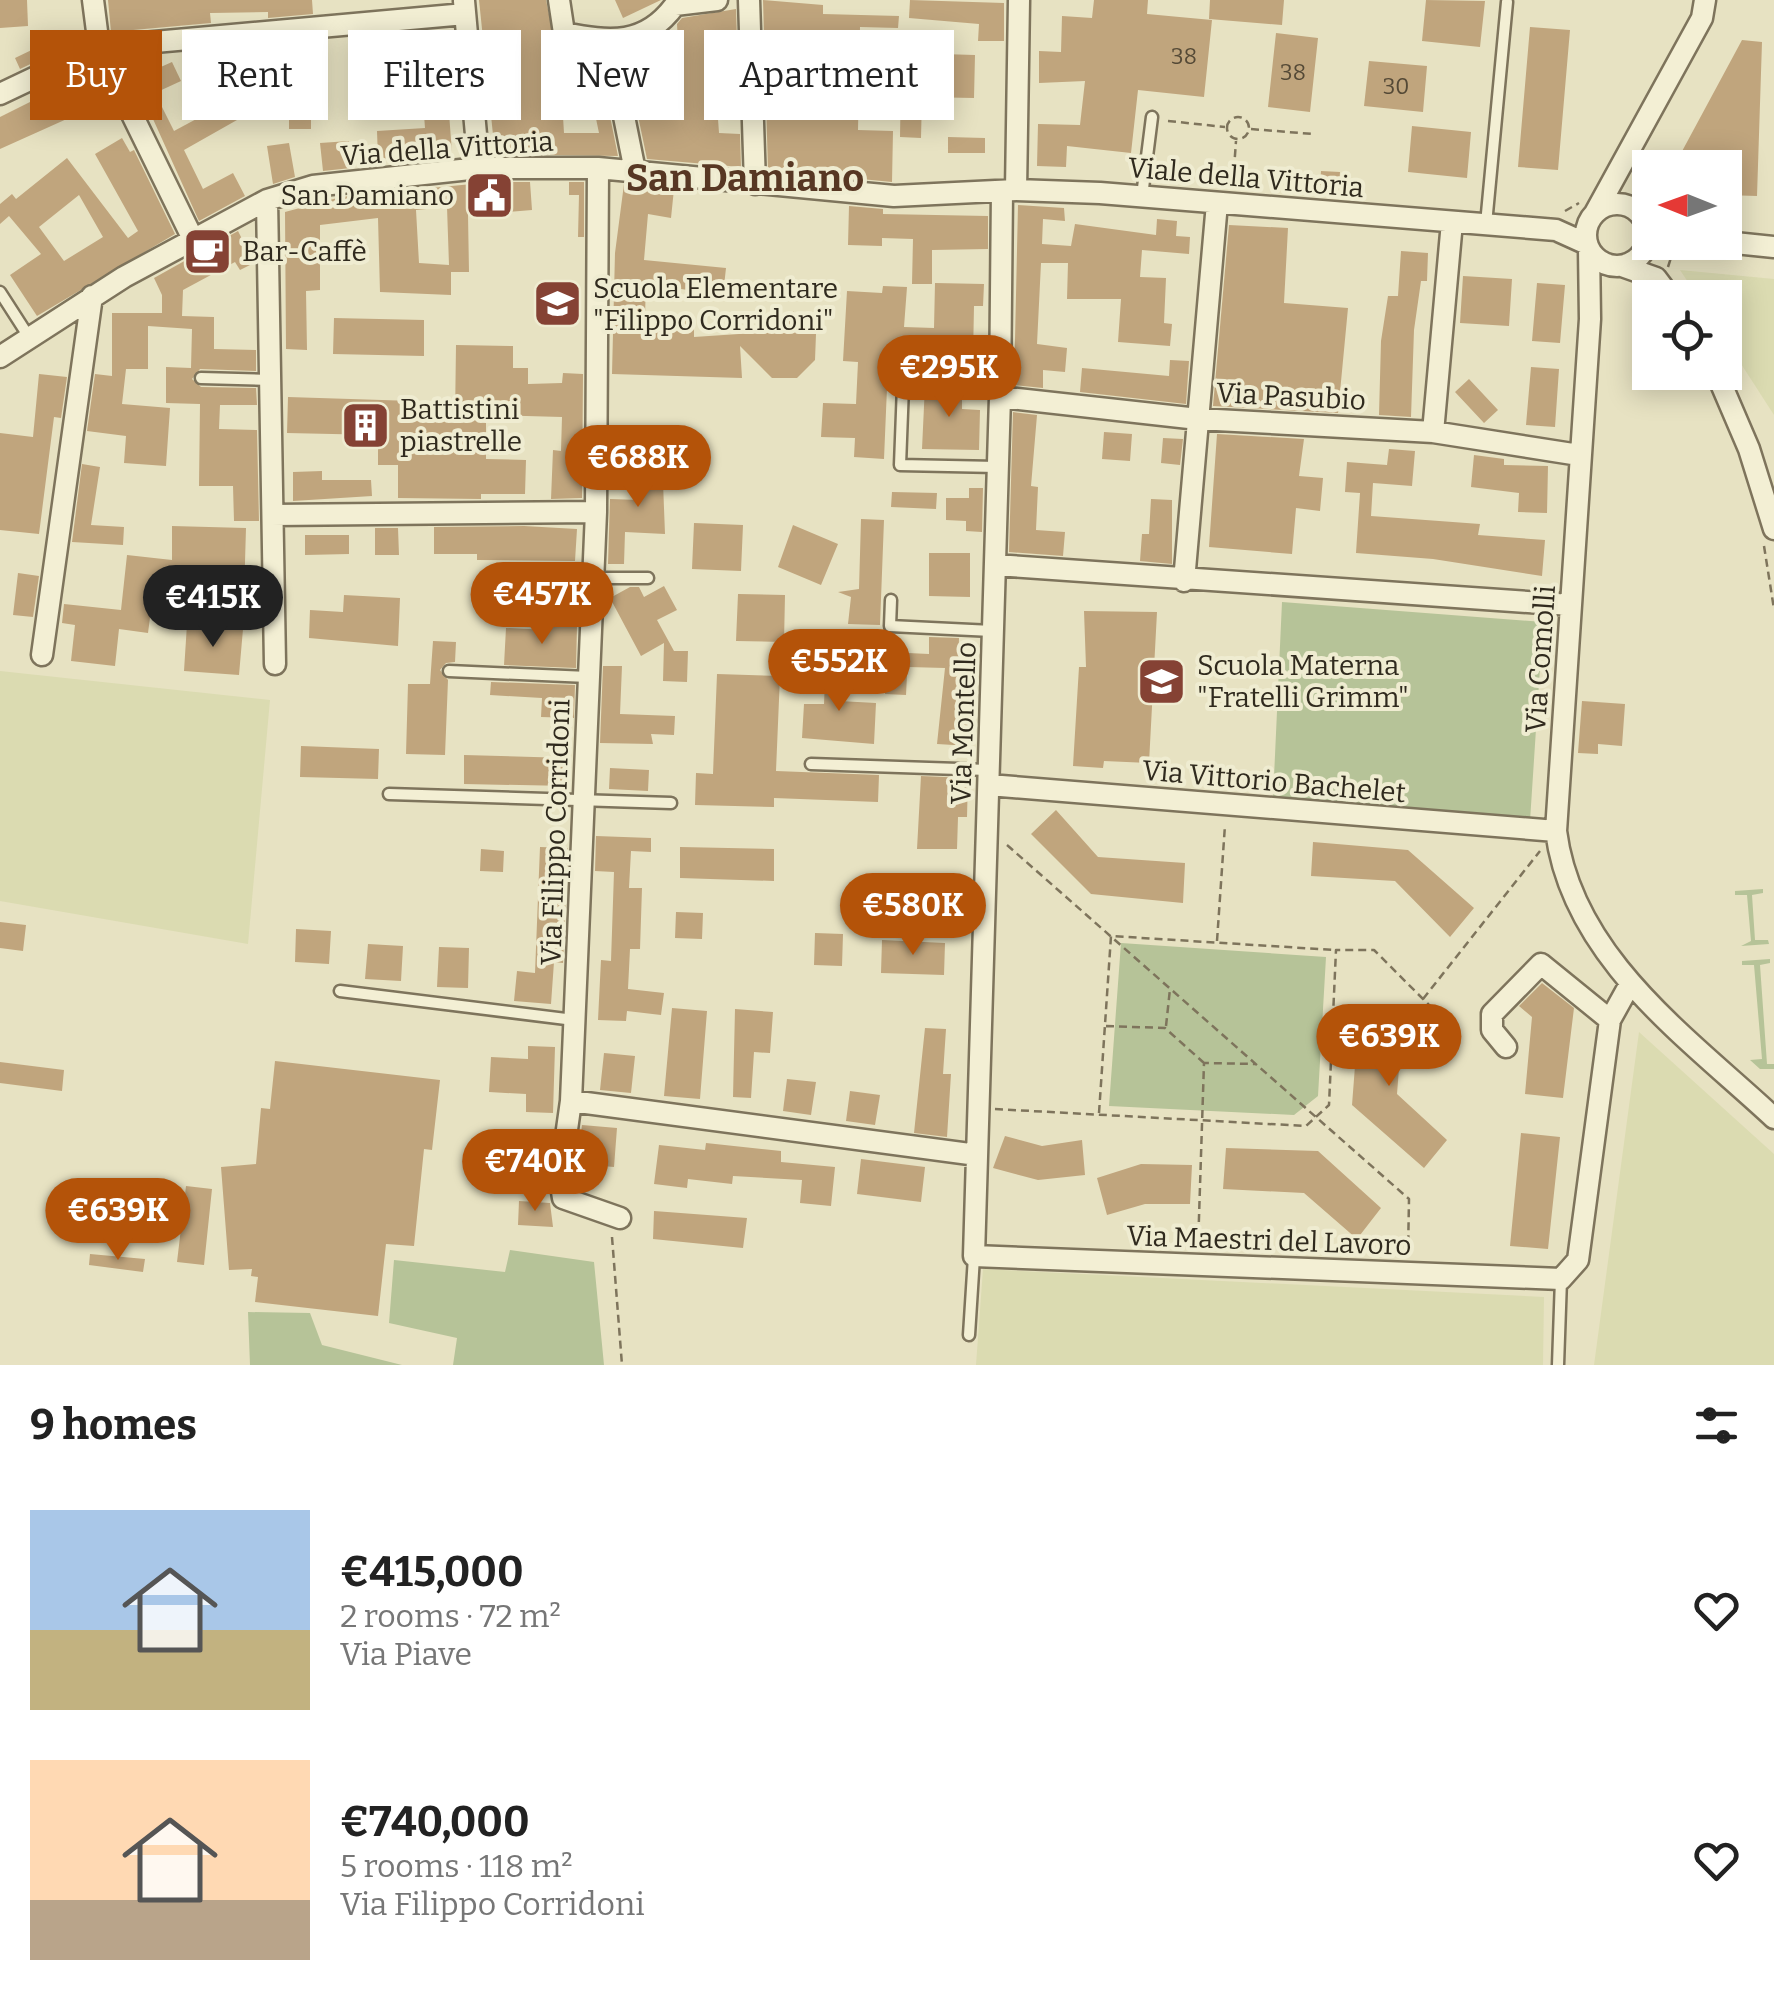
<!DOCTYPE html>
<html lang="en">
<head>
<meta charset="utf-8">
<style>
	:root { --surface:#fff; --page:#f6f6f6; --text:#222; --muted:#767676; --accent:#b45309 }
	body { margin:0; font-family:Bitter,serif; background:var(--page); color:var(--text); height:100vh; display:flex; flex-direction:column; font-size:38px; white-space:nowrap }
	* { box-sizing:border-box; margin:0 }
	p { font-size:32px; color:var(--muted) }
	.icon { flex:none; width:55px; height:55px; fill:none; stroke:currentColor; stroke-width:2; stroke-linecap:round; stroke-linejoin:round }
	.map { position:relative; height:1365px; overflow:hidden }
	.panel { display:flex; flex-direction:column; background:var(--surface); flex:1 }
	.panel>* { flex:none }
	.banner { position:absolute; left:30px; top:30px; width:1000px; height:90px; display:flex; gap:20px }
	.needle { width:65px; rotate:271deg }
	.fabs { position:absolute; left:1632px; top:150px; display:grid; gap:20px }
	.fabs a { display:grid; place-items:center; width:110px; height:110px; border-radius:0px; background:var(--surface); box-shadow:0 5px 25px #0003; font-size:50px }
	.price { position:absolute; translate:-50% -85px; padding:0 22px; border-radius:35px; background:var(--accent); color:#fff; font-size:32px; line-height:65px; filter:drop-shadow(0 2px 5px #0008) }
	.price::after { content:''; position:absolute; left:50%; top:60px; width:30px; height:22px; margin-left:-15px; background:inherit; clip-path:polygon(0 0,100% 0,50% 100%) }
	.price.on { background:#222; color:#fff }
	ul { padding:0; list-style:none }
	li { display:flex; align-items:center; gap:30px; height:250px; padding:0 30px }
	li span { display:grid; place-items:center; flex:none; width:280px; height:200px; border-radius:0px; color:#555 }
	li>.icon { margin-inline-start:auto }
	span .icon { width:120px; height:120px; fill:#fffc; stroke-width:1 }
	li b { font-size:42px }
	h2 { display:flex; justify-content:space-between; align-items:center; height:120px; padding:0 30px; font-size:42px }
	.pill { padding:0 35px; border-radius:0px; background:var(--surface); box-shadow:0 5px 25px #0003; font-size:35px; line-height:90px }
	.pill.on { background:var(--accent); color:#fff }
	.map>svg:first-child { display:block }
	.farmland { fill:#dbdbb1 }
	.green { fill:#b6c398 }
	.building { fill:#c0a57d; fill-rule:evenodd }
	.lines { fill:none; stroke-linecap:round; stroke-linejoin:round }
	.service-casing { stroke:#7e745c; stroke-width:15 }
	.minor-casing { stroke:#7e745c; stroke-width:25 }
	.path { stroke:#7e745c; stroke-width:2.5; stroke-dasharray:8 5; stroke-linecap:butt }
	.service { stroke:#f3efd4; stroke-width:10 }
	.minor { stroke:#f3efd4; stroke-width:20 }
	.labels { text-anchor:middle; stroke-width:8; stroke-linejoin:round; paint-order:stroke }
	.number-label { font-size:22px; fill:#544936 }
	.street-label { font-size:28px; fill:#302a1e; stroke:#efecd1 }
	.poi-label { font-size:28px; fill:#302a1e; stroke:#efecd1; text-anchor:start }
	.district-label { font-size:38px; font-weight:bold; fill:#573723; stroke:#efecd1 }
</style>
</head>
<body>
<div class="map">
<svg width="1774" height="1365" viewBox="0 0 1774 1365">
	<rect width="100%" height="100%" fill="#e7e2c2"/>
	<path class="farmland" d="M1680 270 1774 279V415L1725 339V298L1698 297Z
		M0 671 270 700 248 944 0 901Z
		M1639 1032 1774 1154V1365H1594Z
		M983 1269 1544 1297 1543 1365H976Z"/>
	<path class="green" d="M1282 602 1543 622 1530 821 1273 799Z
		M1763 889V893L1752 895 1755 940H1768L1769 944 1741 946 1751 941 1747 895H1735V891Z
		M1121 943 1326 957 1318 1096 1294 1115 1109 1106Z
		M1770 959V963L1760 965 1767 1064H1774V1069H1760L1750 1060 1762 1059 1754 965H1742V961Z
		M510 1250 594 1262 604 1365H453L457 1338 389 1323 394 1260 505 1272Z
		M248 1312 310 1313 322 1345 402 1365H250Z"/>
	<path class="building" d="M0 0H27L28 26 0 28Z
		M108 0H312L313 14 268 18V12L210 13 211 23 111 32Z
		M479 0H546L555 43 597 52 618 156 495 154ZM585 66 599 133H564L560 68Z
		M615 0H661L623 18Z
		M763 0 823 5V14L899 16 898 28 860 27 858 130 893 131 892 182 768 170Z
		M910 0 1004 3V41H978L979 24 909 18Z
		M1094 0H1148L1147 14 1212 20 1204 97 1138 90 1131 153 1067 146 1066 167 1037 166 1038 124 1080 125 1085 81 1039 83V51L1061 52 1062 16 1092 18Z
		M1210 0H1284L1282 25 1209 19Z
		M1426 0 1485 1 1480 47 1422 41Z
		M736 9 739 105H717L719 133 740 134 741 167 647 159 627 63 678 42 677 24 682 18Z
		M1530 27 1570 30 1558 170 1518 167Z
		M424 31 428 79 408 81 406 65 350 68 348 42 404 38V33Z
		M69 32 75 43 20 69 15 58Z
		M1276 33 1318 38 1310 112 1268 107Z
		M1742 40 1762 42 1757 196 1725 195V168H1673Z
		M319 41 320 75H311V129H289V76L269 77 268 46Z
		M908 53 975 55 974 98 922 97 921 138 900 137 901 75H907Z
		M1369 61 1427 66 1423 112 1364 106Z
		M172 62 181 81 155 93 174 131 228 102 237 120 184 150 203 189 233 173 245 196 199 221 130 68 140 63 145 74Z
		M74 80 89 109 0 149V117Z
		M449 113 452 153 378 159 377 131 425 128 424 115Z
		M1412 126 1471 132 1467 178 1408 172Z
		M948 137 985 138V153H948Z
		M122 138 130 152 134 150 175 234 37 316 10 275 41 254 9 216 0 224V204L12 194 16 199 67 158 128 238 138 231 95 154ZM79 195 103 237 64 261 39 227Z
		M349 141 351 168 323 171 320 143Z
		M289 143 295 177 273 184 267 146Z
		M1321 171 1340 172 1339 186 1320 185Z
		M492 182H530L532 210 468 215 469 272H451V295L380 292 378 218 320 225V290L306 291 307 350 286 349 285 212 341 197ZM447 207 449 265 419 263 416 210Z
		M569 182H584V237H578L579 195H569Z
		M624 184 674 189 671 218 648 214 644 260 726 268 723 295 646 284 645 315 694 317V337L754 333 767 320 792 321 793 311 816 334 815 360 797 378H772L740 346 742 378 612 374 615 253Z
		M1018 205 1064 208 1065 221 1043 219 1042 244 1071 246 1075 224 1156 235 1157 219 1177 221 1176 236 1190 237 1189 254 1142 250 1140 277 1166 278 1164 323 1172 324 1170 346 1118 342 1121 299H1067L1068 263H1041L1037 344 1067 348 1065 372 1043 370V388L1014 385Z
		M849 206 883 209V214L988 216V249L932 250V284H912L913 239 882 238V246L848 245Z
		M1229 225 1288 228 1284 303 1348 308 1338 413 1213 406Z
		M238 231 254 263 240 270 235 262 183 290 182 316 214 317V349L256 350V371L200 369 192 379 201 387 256 388 257 405H220L219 429 257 430 259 521H234L233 486H199L200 404 166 403V367L191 368 192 329 148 326V369H126L122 404 170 408 166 466 124 463 126 436 87 431 95 374 112 376V313H162V295L154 278Z
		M1401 251 1428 253 1427 281H1421L1414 330 1411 417 1379 415 1381 341 1388 296H1398Z
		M1463 276 1512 279 1509 326 1460 323Z
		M935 283 984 284 983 306H974L973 357 912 356 911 364H888L884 459 854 457 855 438 821 437 823 403 856 404 858 362 843 361 847 291 882 293 883 286 907 287 904 327 934 328Z
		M1537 283 1565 285 1560 343 1532 341Z
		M334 318 424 320V356L333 354Z
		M456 345 513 346V368H528V384L562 383 563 373 583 374 582 498 551 499 553 450 561 451 562 417 486 415V459L526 460 525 494H481V499L398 498V465H378V435L287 433 288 397 413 401 412 416 455 418Z
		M1170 360 1189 361 1186 404 1080 392 1082 368 1169 376Z
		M1531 367 1559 369 1555 427 1526 425Z
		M39 374 67 377 61 418 54 417 39 534 0 530V433L33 437Z
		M1469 379 1498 410 1484 423 1455 392Z
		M925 385 962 386V409L980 410 979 450 922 449Z
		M1013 412 1037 415 1031 486 1038 487 1036 530 1065 532 1063 556 1009 552Z
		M1104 432 1132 434 1130 461 1102 459Z
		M1217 434 1304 439 1299 476 1323 478 1320 511 1296 508 1292 554 1209 547Z
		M1163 438 1183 439 1180 465 1161 463Z
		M1389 449 1415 451 1412 486 1373 483 1371 516 1480 524 1478 535 1545 540 1542 576 1433 559 1356 553 1360 493 1345 492 1347 462 1387 465Z
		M1474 455 1504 459V465L1548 466 1547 513 1518 512 1519 493 1471 487Z
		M641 456H662L665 534 625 532 624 564H608L610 499 640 500Z
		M82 464 100 467 91 525 124 527 123 545 72 542Z
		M322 471V480H371L372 496 293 501V472Z
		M969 488H983L982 532 966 531V521L946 520V498H969Z
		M892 492 937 493 936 509 891 507Z
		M1151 499 1172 500V564L1140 561 1142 534H1149Z
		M861 519 884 520 880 625 848 624 851 597 838 592 859 589Z
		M694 523 743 525 741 571 692 569Z
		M793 525 838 544 821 585 778 567Z
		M172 526 246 528 244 596 153 594 148 633 119 629 115 666 71 661 75 625 62 623 64 604 121 610 127 555 172 560Z
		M524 526 577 529 575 561 477 560V554H434V527Z
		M375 528H398L399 555H375Z
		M305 535H349V554L305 555Z
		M929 553H970V597L929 596Z
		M18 573 39 576 33 617 13 615Z
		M664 586 677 610 657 620 674 651H688L687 682 663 681 664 643 641 656 610 598 630 587H639L644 597Z
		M738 594 785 595 784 642 736 641Z
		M344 595 400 598 398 646 309 638 310 610 343 612Z
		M1084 611 1157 612 1149 763 1104 761 1103 768 1073 766 1079 667H1086Z
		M187 624 243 629 239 675 184 671Z
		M550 625 577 626 576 668 504 665 506 628 549 630Z
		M929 637 959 638 958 675H972L970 746 937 744 945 668 908 667V653L929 654Z
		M433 641 456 642 455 662 446 663 440 670 448 680 445 755 406 754 408 684H430Z
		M826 656 840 657 839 701 876 703 874 744 802 738 804 704H824Z
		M603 666H622L620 714 675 716 674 735 651 734 653 744 600 743Z
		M717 674 780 676 776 771 879 775 878 802 774 798V807L695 805 696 773 713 774Z
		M885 674 907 675 906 695 885 694Z
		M491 682 575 685 574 718 541 717 542 698 490 695Z
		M1582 701 1625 704 1622 746 1598 744V754L1578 753Z
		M301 746 379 749 378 779 300 777Z
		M464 755 568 758V786L464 784Z
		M610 768 649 770 648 791 609 789Z
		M921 776 968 778 967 817H958L957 849H917Z
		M1056 810 1098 857 1185 863 1183 903 1091 894 1031 834Z
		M596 836 651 838V852L631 851 629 888H642L640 949H630L628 989 664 993 661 1015 627 1011 626 1021 598 1020 601 960 611 961 614 872 595 871Z
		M1313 842 1408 850 1474 908 1450 937 1395 881 1311 876Z
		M540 847 568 848 563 963 554 962 551 1004 514 1001 517 971 535 973Z
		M680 847 774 849V881L680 878Z
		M481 849 504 851 503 872 480 871Z
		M676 912 703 913 702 939 675 938Z
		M0 922 26 925 23 951 0 948Z
		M296 929 331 931 329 964 295 962Z
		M815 933 843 934 842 966 814 965Z
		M882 940 945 943 944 975 881 973Z
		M368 944 403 946 401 981 365 979Z
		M439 947 469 948 468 988 437 987Z
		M1542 983 1574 1008 1563 1098 1525 1094 1532 1017 1519 1006Z
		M672 1008 707 1011 700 1099 664 1096Z
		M735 1009 773 1012 770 1053 754 1052 751 1098 733 1097Z
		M1359 1014 1403 1017 1397 1094 1447 1140 1424 1168 1352 1105Z
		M925 1028 946 1029 943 1074H951L947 1137 914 1133Z
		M528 1046 555 1047 553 1113 526 1112V1094L489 1092 491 1057 528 1059Z
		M604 1053 635 1056 631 1093 600 1090Z
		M275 1061 440 1080 432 1150 424 1149 414 1246 386 1244 378 1316 255 1302 258 1277 251 1276 252 1269 229 1270 221 1167 256 1164 261 1108 270 1109Z
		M0 1062 64 1070 62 1091 0 1083Z
		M787 1079 816 1082 811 1115 783 1111Z
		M850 1091 880 1095 875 1125 846 1121Z
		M582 1125 617 1128 614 1167 577 1164Z
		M1521 1133 1560 1137 1548 1249 1510 1246Z
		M1005 1136 1042 1146 1082 1140 1085 1175 1038 1180 993 1168Z
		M511 1142 544 1144 542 1177 509 1176Z
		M706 1143 781 1151V1162L835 1167 831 1206 800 1203 802 1180 733 1176 732 1184 688 1179 687 1188 654 1184 659 1145 705 1150Z
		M1226 1148 1318 1151 1381 1208 1357 1239 1304 1193 1223 1189Z
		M861 1159 925 1167 921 1202 857 1194Z
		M1141 1164 1192 1165 1190 1204H1145L1107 1215 1097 1178Z
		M186 1186 212 1189 204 1265 177 1262Z
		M519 1201 550 1203 553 1227 518 1225Z
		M654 1211 747 1218 743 1248 653 1239Z
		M90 1254 145 1259 143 1272 89 1265Z"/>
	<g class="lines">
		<defs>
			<path id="service" d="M1142 196 1152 117
				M1486 224 1507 2
				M0 292 29 337
				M201 378 270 380
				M903 386 900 465 997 467
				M593 578H648
				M891 600 890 626 992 631
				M449 671 588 677
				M811 764 988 770
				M389 794 671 803
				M871 895 984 900
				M340 991 574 1020
				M969 1335 974 1257
				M1558 1365 1561 1279"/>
			<path id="minor" d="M93 0 99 47 192 237
				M559 0 564 33C610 42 645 46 675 5L717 0
				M749 0 755 184
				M464 1 479 168
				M609 42 635 171
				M0 94 99 47 465 14
				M598 168 596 512 571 1101 560 1179 563 1198 620 1218
				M1016 190 1019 0
				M1002 191 1000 397 974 1256 1561 1279 1578 1260 1610 1020 1630 984
				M267 200 275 664
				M1586 235a31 31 0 1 1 62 0a31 31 0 1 1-62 0Z
				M1595 213 1702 18 1705 0
				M1725 242 1774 247
				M1589 249 1590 319 1556 831C1572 957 1687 1037 1774 1118
				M1622 266 1656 278 1671 298
				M0 357 124 277 267 200 313 186 479 168H598L894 196 1016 190 1100 193 1556 230 1587 244
				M1716 372 1749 449 1774 529
				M1000 397 1198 419 1433 432 1579 455
				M1433 432 1452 222
				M273 515 596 512
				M995 565 1571 605
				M1184 581 1217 203
				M42 655 92 296
				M989 785 1556 831
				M1506 1047 1492 1030V1014L1541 964 1610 1020
				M571 1101 977 1155"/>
		</defs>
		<use href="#service" class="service-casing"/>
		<use href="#minor" class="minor-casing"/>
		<path class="path" d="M1227 128a11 11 0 1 1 22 0a11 11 0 1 1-22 0Z
			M1168 121 1225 127
			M1251 129 1313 134
			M1635 175 1641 177 1650 202
			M1233 183 1236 141
			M1565 211 1579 203
			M1668 267 1676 242
			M1764 546 1774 609
			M1007 845 1409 1199 1408 1255
			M1217 941 1225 825
			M1423 999 1540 851
			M1106 1026 1165 1028 1204 1063
			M1166 1026 1170 989
			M995 1109 1306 1126 1329 1105 1336 950H1374L1456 1032
			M1099 1113 1111 936 1335 950
			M612 1237 622 1365
			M1198 1248 1204 1063 1255 1064"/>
		<use href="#service" class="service"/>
		<use href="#minor" class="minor"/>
	</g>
	<defs>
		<symbol id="civic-square" viewBox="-11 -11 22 22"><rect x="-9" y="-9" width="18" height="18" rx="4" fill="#854234" stroke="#efecd1"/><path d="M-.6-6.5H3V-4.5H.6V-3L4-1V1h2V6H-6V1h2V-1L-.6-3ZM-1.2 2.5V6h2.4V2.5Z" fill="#fff"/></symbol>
		<symbol id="cafe-square" viewBox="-11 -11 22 22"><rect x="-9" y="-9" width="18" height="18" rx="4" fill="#854234" stroke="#efecd1"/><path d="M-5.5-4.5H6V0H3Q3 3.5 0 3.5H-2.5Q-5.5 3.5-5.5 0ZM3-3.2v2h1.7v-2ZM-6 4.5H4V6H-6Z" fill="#fff"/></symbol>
		<symbol id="school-square" viewBox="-11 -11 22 22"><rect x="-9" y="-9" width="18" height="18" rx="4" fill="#854234" stroke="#efecd1"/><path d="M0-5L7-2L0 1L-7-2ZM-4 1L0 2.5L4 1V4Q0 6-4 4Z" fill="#fff"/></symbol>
		<symbol id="building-square" viewBox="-11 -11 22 22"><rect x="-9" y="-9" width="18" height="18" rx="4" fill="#854234" stroke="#efecd1"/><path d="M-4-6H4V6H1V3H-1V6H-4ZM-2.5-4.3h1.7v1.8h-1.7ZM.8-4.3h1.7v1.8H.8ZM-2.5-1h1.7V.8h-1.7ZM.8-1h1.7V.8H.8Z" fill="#fff"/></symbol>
	</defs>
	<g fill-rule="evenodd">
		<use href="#civic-square" x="462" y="168" width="55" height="55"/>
		<use href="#cafe-square" x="180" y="224" width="55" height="55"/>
		<use href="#school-square" x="530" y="276" width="55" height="55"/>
		<use href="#building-square" x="338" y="398" width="55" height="55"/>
		<use href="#school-square" x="1134" y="654" width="55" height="55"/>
	</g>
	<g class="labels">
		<g class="number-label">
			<text x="1184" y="64">38</text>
			<text x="1293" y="80">38</text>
			<text x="1396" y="94">30</text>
		</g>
		<g class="street-label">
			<text transform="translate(447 148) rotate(-4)" y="10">Via della Vittoria</text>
			<text transform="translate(1246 177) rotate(5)" y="10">Viale della Vittoria</text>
			<text transform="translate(1291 396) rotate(3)" y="10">Via Pasubio</text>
			<text transform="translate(1540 659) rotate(-86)" y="10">Via Comolli</text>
			<text transform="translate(963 723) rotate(-88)" y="10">Via Montello</text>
			<text transform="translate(1274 781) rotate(5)" y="10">Via Vittorio Bachelet</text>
			<text transform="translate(555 832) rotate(-88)" y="10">Via Filippo Corridoni</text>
			<text transform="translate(1269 1240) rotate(2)" y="10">Via Maestri del Lavoro</text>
		</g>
		<g class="poi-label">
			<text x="454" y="205" text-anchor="end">San Damiano</text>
			<text x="242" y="261">Bar-Caffè</text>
			<text x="593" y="298">Scuola Elementare<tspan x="593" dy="32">"Filippo Corridoni"</tspan></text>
			<text x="400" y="419">Battistini<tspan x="400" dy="32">piastrelle</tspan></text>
			<text x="1197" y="675">Scuola Materna<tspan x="1197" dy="32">"Fratelli Grimm"</tspan></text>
		</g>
		<g class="district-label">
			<text x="745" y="191">San Damiano</text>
		</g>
	</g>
</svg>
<div class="fabs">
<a><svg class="needle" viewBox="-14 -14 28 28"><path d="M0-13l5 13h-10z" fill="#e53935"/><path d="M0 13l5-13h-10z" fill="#767676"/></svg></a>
<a><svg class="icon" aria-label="locate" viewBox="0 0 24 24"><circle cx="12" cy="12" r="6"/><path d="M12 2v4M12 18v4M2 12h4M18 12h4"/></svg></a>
</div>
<b class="price" style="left:949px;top:420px">€295K</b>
<b class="price" style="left:638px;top:510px">€688K</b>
<b class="price" style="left:542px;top:647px">€457K</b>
<b class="price on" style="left:213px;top:650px">€415K</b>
<b class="price" style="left:839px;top:714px">€552K</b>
<b class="price" style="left:913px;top:958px">€580K</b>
<b class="price" style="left:1389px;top:1089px">€639K</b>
<b class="price" style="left:535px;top:1214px">€740K</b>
<b class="price" style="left:118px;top:1263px">€639K</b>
<div class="banner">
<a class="pill on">Buy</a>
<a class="pill">Rent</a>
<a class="pill">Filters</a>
<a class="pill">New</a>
<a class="pill">Apartment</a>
</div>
</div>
<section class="panel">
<h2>9 homes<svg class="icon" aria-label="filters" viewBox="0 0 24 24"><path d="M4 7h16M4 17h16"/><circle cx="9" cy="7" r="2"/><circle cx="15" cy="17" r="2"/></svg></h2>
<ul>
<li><span style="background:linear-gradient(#a9c7e8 60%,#c2b280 0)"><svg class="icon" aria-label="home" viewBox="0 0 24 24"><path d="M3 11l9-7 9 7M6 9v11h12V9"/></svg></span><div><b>€415,000</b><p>2 rooms · 72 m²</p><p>Via Piave</p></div><svg class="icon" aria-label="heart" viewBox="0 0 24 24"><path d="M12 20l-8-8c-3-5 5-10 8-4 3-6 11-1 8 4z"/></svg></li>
<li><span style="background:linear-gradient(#ffd9b3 70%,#b9a48a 0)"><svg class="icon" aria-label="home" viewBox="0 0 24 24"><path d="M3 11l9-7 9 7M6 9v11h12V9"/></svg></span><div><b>€740,000</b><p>5 rooms · 118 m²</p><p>Via Filippo Corridoni</p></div><svg class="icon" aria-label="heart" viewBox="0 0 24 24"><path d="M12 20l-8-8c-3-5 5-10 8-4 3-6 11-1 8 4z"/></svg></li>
</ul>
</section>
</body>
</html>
